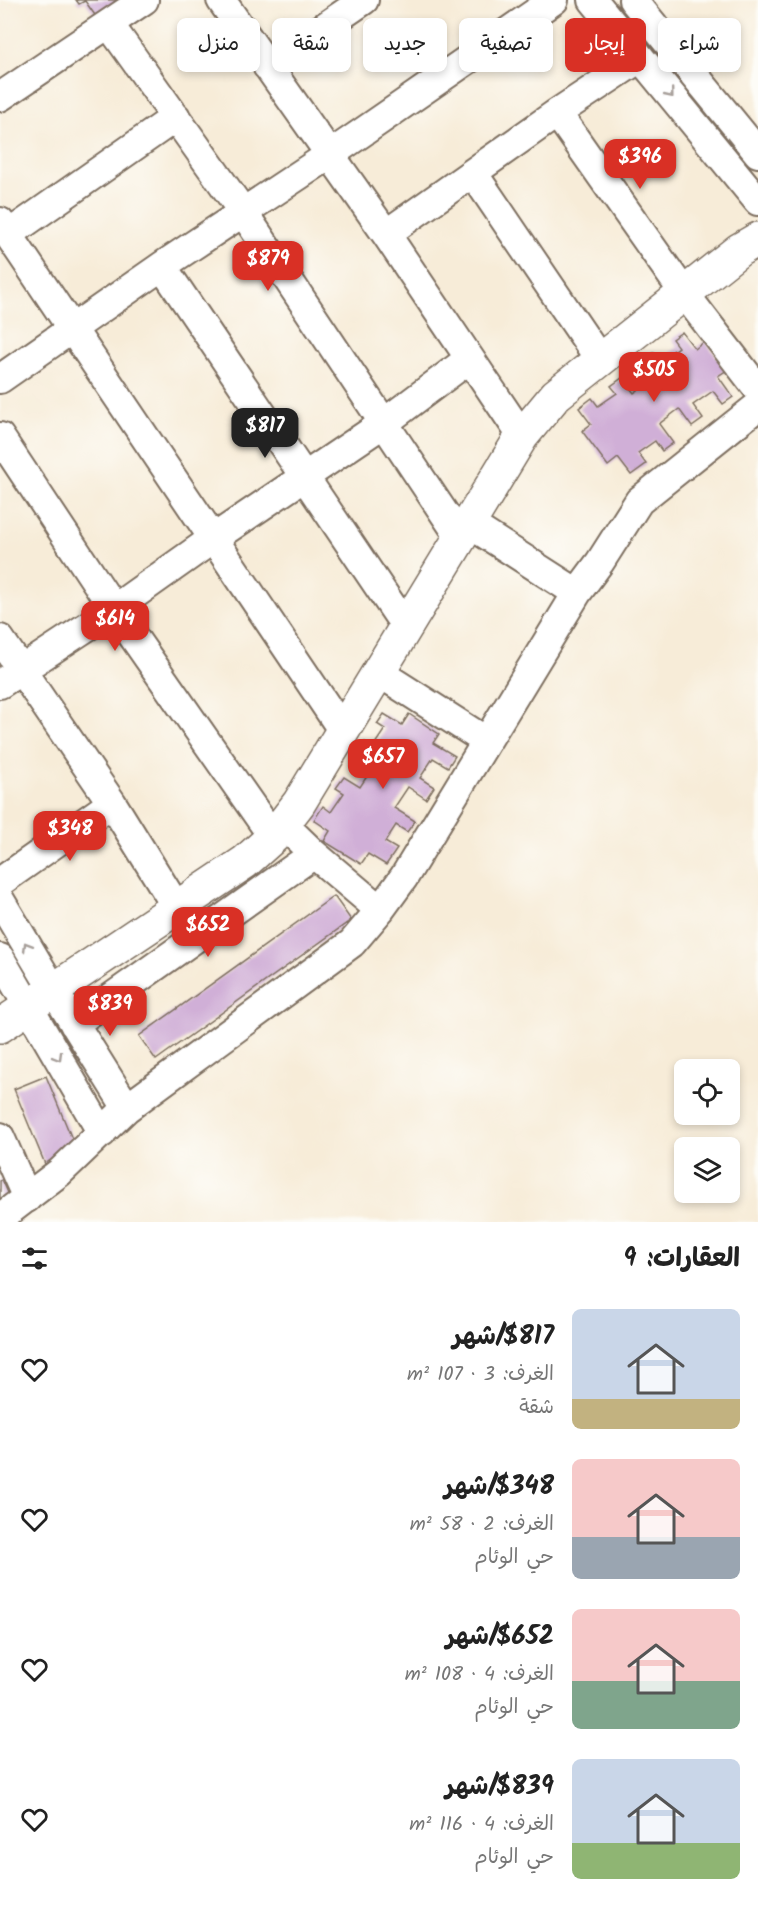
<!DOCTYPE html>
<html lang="ar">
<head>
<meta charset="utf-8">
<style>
	:root { --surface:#fff; --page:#f2f2f2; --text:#222; --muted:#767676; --accent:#d93025 }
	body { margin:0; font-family:Kalam,"Playpen Sans Arabic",sans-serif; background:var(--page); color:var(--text); direction:rtl; height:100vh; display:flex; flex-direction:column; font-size:22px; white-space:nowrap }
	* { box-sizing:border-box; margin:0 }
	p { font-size:20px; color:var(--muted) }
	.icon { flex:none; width:33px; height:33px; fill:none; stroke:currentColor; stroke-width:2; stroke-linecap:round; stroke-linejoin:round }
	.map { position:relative; height:1222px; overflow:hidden; direction:ltr }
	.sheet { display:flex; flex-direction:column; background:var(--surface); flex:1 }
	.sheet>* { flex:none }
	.hud { position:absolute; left:18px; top:18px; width:723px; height:54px; direction:rtl; display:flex; gap:12px }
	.tools { position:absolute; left:674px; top:1059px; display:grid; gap:12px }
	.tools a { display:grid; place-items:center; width:66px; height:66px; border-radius:9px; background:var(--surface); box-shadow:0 3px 9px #0003; font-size:30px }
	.price { position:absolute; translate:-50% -51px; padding:0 14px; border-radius:12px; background:var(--accent); color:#fff; font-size:20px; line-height:39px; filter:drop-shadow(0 2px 3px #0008) }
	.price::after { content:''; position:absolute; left:50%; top:36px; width:18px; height:14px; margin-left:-9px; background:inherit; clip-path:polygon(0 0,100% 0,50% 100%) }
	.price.active { background:#222; color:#fff }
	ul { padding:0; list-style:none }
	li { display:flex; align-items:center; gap:18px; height:150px; padding:0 18px }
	li span { display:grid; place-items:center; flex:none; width:168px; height:120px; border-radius:9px; color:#555 }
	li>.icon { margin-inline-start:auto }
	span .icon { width:72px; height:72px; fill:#fffc; stroke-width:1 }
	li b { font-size:26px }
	h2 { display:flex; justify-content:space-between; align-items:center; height:72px; padding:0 18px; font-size:26px }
	.pill { padding:0 21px; border-radius:9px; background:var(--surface); box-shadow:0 3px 9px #0003; font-size:21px; line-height:54px }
	.pill.active { background:var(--accent); color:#fff }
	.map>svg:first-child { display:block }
	.building { fill:#d0afd7 }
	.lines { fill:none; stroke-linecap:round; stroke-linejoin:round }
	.minor-casing { stroke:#7d6e5f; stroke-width:32 }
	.major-casing { stroke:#7d6e5f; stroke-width:36 }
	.minor { stroke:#fff; stroke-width:28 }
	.major { stroke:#fff; stroke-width:33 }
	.oneway { stroke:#a79f9a }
</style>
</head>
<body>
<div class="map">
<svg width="758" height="1222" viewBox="0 0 758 1222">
	<rect width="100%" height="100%" fill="#fdfcf7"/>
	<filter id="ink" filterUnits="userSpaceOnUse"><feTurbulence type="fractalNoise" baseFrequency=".0167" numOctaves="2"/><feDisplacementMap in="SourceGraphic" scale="12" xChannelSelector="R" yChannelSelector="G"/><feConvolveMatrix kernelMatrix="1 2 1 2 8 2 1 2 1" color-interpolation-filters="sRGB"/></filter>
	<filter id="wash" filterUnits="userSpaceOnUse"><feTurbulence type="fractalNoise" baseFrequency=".008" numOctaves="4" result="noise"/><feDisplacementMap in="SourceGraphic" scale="24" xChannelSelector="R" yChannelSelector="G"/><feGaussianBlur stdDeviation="1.35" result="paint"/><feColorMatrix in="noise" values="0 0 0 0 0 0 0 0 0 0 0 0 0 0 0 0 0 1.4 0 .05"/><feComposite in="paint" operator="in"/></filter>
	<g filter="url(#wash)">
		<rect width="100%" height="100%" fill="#f7ecd8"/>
		<g id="blocks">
			<path class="building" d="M76 0H124L97 18 85 1 79 4Z
				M682 332 695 349 705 341 727 370 718 376 733 397 723 404 713 391 693 405 703 419 692 427 679 409 659 424 673 443 662 451 655 441 638 453 646 464 631 475 618 458 608 466 582 431 591 424 579 408 592 398 598 406 617 393 611 386 622 378 634 393 653 379 641 362 654 352 661 360 678 347 672 339Z
				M384 714 402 725 409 714 439 734 433 743 455 756 448 767 433 758 420 778 434 787 426 799 408 787 394 808 415 821 407 832 396 825 385 842 397 849 386 865 368 854 361 864 324 841 330 831 314 820 323 806 331 812 344 793 336 788 344 777 360 787 373 767 356 756 365 742 373 747 385 729 377 724Z
				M334 896 351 920 156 1060 139 1036Z
				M46 1076 77 1151 45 1164 14 1089Z
				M3 1179 19 1203 0 1216V1181Z"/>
		</g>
	</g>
	<g filter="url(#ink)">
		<use href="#blocks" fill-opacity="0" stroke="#7d6e5f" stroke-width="1.5"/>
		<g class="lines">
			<defs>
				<path id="minor" d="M221 0 386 234 522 436
					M593 0 758 201
					M633 0 758 153
					M109 24 243 212 460 537
					M267 66 364 0
					M0 97 144 0
					M557 113 684 293 758 389
					M473 173 600 360
					M0 222 343 731
					M9 234 176 117
					M386 234 557 113 640 58
					M162 266 406 627
					M0 379 162 266 331 154 554 0
					M0 437 114 609 273 837
					M468 523 577 593
					M0 639 112 803 177 908
					M378 672 486 741
					M0 684 114 609 214 538 384 423 469 359
					M284 825 314 854 380 910
					M0 882 112 803
					M0 900 54 991 127 1108
					M0 958 102 1133
					M74 1024 314 854
					M0 1137 27 1198
					M0 1218 60 1172 127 1108 352 943 380 910 404 877 577 593 600 562 639 501 758 406"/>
				<path id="major" d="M0 1026 245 862 273 837 299 803 522 436 556 395 739 250 758 239"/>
			</defs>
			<use href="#minor" class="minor-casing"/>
			<use href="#major" class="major-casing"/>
			<use href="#minor" class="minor"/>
			<use href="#major" class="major"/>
		</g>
		<defs><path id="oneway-chevron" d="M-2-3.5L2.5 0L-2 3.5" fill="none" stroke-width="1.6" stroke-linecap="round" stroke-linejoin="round" transform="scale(1.5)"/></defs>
		<g class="oneway">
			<use href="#oneway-chevron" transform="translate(670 94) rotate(51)"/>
			<use href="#oneway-chevron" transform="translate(27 946) rotate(-121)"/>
			<use href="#oneway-chevron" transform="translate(58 1057) rotate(60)"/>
		</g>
	</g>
</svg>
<div class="tools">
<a><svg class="icon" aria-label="locate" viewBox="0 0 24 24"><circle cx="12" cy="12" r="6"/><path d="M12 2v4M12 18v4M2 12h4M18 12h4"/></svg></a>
<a><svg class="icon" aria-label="layers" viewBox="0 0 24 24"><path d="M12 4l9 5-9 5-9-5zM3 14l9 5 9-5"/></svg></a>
</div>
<b class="price" style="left:640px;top:190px">$396</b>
<b class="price" style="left:268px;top:292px">$879</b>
<b class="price" style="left:654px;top:403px">$505</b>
<b class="price active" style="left:265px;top:459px">$817</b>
<b class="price" style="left:115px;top:652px">$614</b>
<b class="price" style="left:383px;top:790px">$657</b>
<b class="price" style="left:70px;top:862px">$348</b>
<b class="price" style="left:208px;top:958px">$652</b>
<b class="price" style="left:110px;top:1037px">$839</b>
<div class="hud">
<a class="pill">شراء</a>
<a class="pill active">إيجار</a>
<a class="pill">تصفية</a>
<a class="pill">جديد</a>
<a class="pill">شقة</a>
<a class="pill">منزل</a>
</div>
</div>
<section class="sheet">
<h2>العقارات: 9<svg class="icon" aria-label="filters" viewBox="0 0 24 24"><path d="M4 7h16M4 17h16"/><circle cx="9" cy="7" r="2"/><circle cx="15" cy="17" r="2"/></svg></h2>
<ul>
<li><span style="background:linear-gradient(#c9d6e8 75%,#c2b280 0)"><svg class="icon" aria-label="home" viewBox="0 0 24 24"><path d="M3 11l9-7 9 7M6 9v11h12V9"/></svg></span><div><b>$817/شهر</b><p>الغرف: 3 · 107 m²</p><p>شقة</p></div><svg class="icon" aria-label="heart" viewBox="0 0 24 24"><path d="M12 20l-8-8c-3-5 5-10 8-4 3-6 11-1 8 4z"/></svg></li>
<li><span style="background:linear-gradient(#f6c9c9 65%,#9aa5b1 0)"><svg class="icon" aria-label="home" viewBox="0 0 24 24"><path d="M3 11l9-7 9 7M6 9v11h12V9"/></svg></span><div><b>$348/شهر</b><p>الغرف: 2 · 58 m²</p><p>حي الوئام</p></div><svg class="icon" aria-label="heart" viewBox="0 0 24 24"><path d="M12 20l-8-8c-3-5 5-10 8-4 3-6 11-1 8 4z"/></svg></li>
<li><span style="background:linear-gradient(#f6c9c9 60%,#7fa58c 0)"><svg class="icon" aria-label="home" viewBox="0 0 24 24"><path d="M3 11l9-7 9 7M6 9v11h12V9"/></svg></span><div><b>$652/شهر</b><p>الغرف: 4 · 108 m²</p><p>حي الوئام</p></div><svg class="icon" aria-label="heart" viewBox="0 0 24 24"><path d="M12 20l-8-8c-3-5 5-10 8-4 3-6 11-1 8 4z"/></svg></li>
<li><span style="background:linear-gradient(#c9d6e8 70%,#8fb573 0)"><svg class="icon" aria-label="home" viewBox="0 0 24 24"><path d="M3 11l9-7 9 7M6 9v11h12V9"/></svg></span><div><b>$839/شهر</b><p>الغرف: 4 · 116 m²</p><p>حي الوئام</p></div><svg class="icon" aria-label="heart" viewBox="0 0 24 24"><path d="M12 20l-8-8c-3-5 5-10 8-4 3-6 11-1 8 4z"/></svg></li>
</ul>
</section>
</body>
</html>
